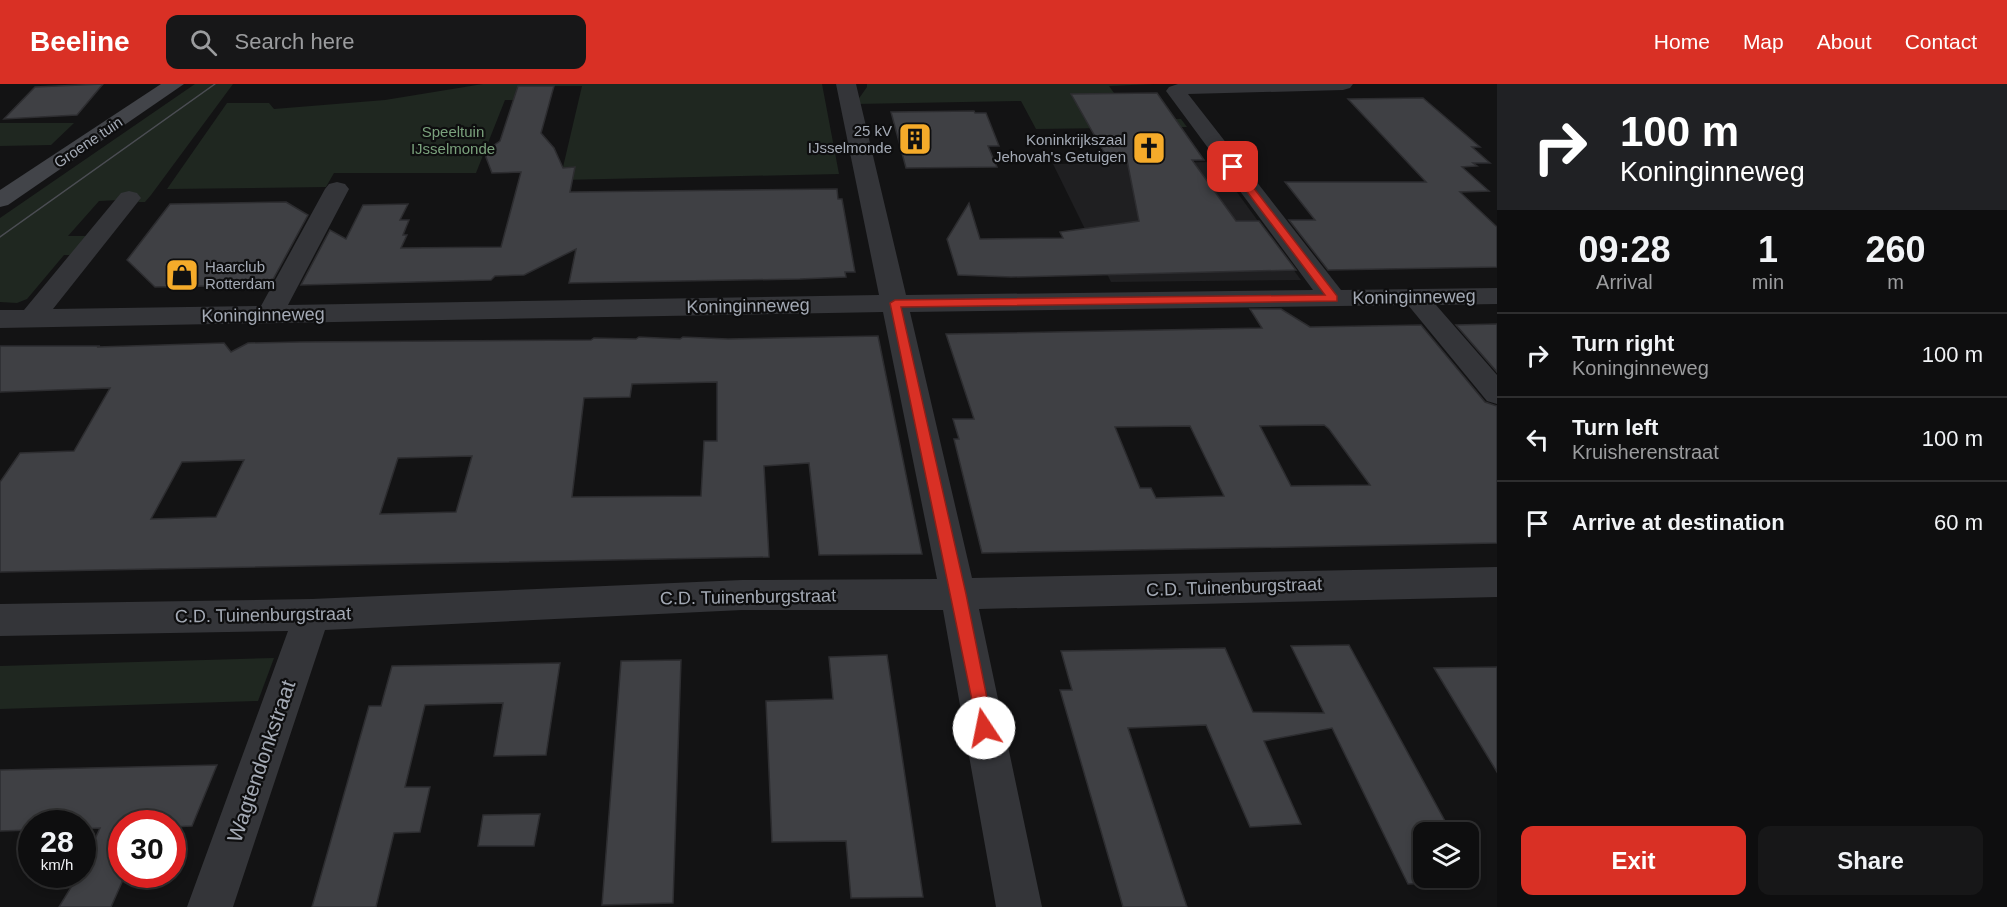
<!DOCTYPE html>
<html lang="en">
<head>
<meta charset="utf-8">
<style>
	:root { --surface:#0e0e0f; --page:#171718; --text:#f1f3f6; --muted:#9b9c9e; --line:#2e2e2f; --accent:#d93025 }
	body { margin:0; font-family:Arial,sans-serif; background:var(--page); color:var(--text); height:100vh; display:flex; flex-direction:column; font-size:22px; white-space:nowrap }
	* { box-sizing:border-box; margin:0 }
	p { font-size:20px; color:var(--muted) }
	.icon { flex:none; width:33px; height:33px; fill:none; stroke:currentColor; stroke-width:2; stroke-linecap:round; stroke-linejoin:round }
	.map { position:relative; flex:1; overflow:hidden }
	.sheet { display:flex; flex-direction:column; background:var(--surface); width:510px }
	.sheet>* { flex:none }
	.guide { background:#202124; color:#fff; overflow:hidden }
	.tools { position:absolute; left:1413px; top:738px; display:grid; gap:12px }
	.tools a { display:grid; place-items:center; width:66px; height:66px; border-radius:12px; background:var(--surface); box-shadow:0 3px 9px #0003,0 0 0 2px var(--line); font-size:30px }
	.speed { position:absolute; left:18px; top:726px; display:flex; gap:12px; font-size:30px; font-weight:700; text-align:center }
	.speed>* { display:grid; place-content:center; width:78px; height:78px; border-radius:50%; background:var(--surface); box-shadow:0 3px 9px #0003,0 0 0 2px var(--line); line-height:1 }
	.speed small { font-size:15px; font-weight:400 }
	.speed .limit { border:9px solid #d22; background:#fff; color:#111 }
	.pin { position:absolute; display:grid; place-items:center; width:51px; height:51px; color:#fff; margin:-26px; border-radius:12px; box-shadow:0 3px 9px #0006 }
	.me { position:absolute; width:66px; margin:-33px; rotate:349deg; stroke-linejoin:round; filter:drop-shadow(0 0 4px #0008) }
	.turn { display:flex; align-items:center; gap:21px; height:126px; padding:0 24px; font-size:27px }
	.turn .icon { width:78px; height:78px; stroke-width:2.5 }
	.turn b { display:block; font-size:42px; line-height:51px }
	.eta { display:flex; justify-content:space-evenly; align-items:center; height:102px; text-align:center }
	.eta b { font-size:36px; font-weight:800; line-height:42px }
	.primary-button { display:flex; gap:12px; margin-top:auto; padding:12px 24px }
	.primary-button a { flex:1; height:69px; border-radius:12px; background:var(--accent); color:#fff; font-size:24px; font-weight:800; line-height:69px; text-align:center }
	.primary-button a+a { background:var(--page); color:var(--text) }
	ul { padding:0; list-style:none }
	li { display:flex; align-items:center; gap:18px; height:84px; padding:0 24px; border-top:2px solid var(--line) }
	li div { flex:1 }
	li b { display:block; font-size:22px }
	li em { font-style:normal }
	header { display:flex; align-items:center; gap:36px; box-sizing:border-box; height:84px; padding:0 30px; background:var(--accent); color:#fff }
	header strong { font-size:28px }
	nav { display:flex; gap:33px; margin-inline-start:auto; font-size:21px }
	.search { width:420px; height:54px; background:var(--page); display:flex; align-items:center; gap:15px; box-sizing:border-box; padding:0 21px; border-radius:12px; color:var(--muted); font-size:22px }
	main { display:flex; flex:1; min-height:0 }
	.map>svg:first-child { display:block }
	.built { fill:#1f1f21 }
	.green { fill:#1f2720 }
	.building { fill:#3f4044; stroke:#2d2d30; stroke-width:1.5; fill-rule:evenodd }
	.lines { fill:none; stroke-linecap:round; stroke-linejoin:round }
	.street { fill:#343539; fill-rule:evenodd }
	.secondary { fill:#424449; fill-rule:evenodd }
	.tram { stroke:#4b4d53; stroke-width:1.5 }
	.route { fill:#d93025; stroke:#8d1f18; stroke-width:1.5 }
	.labels { text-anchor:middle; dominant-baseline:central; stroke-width:4.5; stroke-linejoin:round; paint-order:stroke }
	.far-poi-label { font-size:15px; fill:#a4aab5; stroke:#0e0e0f; text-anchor:end }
	.far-park-label { font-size:15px; fill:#7aa17c; stroke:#0e0e0f }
	.far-street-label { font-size:15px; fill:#a4aab5; stroke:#0e0e0f }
	.street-label { font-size:18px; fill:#a4aab5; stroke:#0e0e0f }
	.near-street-label { font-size:21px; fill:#a4aab5; stroke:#0e0e0f }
</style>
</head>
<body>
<header>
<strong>Beeline</strong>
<div class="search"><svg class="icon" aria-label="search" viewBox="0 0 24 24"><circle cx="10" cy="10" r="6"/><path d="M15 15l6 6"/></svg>Search here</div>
<nav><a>Home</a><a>Map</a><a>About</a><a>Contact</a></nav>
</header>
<main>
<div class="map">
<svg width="1497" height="823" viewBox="0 0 1497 823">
	<rect width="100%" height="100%" fill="#131314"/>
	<!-- built -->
	<polygon class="built" points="1215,78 1301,196 1111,198 1053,80"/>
	<!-- green -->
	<g class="green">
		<polygon points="195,0 233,0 151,111 145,118 138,118 140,115 99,117 68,152 87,152 73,171 64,171 27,215 17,219 0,218 0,134"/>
		<polygon points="483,0 822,0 839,90 560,96 582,2 538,2 532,16 505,16 476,89 334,89 326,103 167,105 227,19 269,19 274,25 385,16"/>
		<polygon points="867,0 1154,0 1109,2 1127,27 1110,36 1181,35 1187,43 1036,45 1021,17 855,20 867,3"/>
		<polygon points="0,39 74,39 51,61 0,62"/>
		<polygon points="274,574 258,617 0,625 0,582"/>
	</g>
	<!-- building -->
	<g class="building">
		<polygon points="103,0 77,31 4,35 35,3"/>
		<polygon points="518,2 554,2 541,49 554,64 563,84 575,83 570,108 837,105 838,115 842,115 855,188 845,188 846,193 800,195 569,199 576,165 524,191 495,192 491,196 301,201 330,146 346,155 363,121 408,120 400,136 409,136 403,151 407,151 401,164 501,163 521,88 492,89 484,68 500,57"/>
		<polygon points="1157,9 1204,76 1192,76 1236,137 1259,137 1296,186 1011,193 958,191 947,155 969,119 980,155 1063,154 1060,148 1139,137 1127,76 1109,77 1071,10"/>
		<polygon points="1423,14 1480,63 1472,63 1490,79 1473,79 1477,82 1462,83 1489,107 1460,108 1497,143 1497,183 1328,186 1289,136 1315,136 1285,98 1426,98 1348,15"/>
		<polygon points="974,27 975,29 986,29 999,62 988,62 997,83 906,84 891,28"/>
		<polygon points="286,118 308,131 270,201 155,203 127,176 170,120"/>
		<path d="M1250,225h31l29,18 111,-2 64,77 12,4v137l-515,10 -28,-114h5l-6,-20h21l-28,-85 316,-6zM1324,341l5,4 41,56 -79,1 -31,-60zM1190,342l34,70 -68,2 -5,-10h-11l-25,-61z"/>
		<polygon points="1497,240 1497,288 1456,241"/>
		<path d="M878,252l44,218 -103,1 -10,-92 -45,3 5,91 -769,15v-90l20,-29 54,-2 36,-63 -110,4v-46h100l-3,1 127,-4 7,9 17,-9 52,-1 291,-2 3,-2 42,1 3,-2 41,2 3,-2 45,2zM717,298v59h-13l-3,55 -129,1 12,-99 46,-1 2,-13zM472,372l-16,56 -76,2 18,-56zM244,376l-28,57 -65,2 31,-57z"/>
		<polygon points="1349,561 1451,748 1424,748 1424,794 1468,794 1468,781 1478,798 1408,800 1332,644 1264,657 1301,740 1250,743 1206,641 1128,644 1187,823 1123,823 1060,606 1072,606 1061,567 1225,564 1253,628 1324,629 1291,562"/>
		<polygon points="887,571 923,813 851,814 846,757 772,758 766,617 833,615 829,573"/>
		<polygon points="681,576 673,819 602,821 621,577"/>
		<polygon points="560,579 546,671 494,672 503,619 425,621 405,703 430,703 420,748 394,749 376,823 312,823 369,622 381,622 392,582"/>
		<polygon points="1497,583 1497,688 1434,584"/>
		<polygon points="217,681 192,742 172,743 172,740 122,740 122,798 111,823 59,823 79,790 82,790 82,783 100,744 82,745 82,740 32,740 32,746 0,747 0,686"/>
		<polygon points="540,730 534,762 478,762 483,731"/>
	</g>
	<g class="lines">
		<!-- street -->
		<polygon class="street" points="836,0 856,0 906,211 1313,206 1166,7 1169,3 1178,0 1353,0 1350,4 1343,6 1188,10 1341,206 1497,204 1497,220 1436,221 1497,291 1497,320 1487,317 1408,221 910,228 972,494 1497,483 1497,513 979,525 1042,823 996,823 943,526 742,526 325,546 233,823 187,823 288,547 0,552 0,520 312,515 742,496 937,495 883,228 0,244 0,226 24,226 121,109 129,107 137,109 141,114 53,225 261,222 325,105 329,100 337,98 345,100 349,105 288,221 879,211"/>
		<!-- secondary -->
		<polygon class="secondary" points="161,0 184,0 8,121 0,123 0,106"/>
		<!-- tram -->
		<polyline class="tram" points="0,153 215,0"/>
	</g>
	<!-- route -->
	<polygon class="route" points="1233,80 1236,81 1337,212 1337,217 901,223 966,510 993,644 990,650 984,652 979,650 890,219 895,216 1325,211 1230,85 1228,83"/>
	<!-- icons -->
	<defs>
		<symbol id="building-square" viewBox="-11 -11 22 22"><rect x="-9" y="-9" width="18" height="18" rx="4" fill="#f5ab2a" stroke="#0e0e0f"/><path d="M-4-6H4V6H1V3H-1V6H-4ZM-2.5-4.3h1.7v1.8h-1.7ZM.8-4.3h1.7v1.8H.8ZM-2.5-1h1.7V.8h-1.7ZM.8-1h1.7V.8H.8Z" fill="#111"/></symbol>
		<symbol id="church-square" viewBox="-11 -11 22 22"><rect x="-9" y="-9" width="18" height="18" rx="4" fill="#f5ab2a" stroke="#0e0e0f"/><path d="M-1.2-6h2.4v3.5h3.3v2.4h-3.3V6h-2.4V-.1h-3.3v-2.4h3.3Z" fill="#111"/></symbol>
		<symbol id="shop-square" viewBox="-11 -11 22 22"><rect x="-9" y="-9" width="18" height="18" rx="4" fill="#f5ab2a" stroke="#0e0e0f"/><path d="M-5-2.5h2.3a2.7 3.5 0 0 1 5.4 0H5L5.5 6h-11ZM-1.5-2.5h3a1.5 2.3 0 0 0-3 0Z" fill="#111"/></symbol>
	</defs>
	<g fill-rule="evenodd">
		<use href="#building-square" x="896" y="36" width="38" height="38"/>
		<use href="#church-square" x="1130" y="45" width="38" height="38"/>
		<use href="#shop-square" x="163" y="172" width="38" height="38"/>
	</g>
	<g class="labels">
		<!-- far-poi labels -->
		<g class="far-poi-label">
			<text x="892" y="46">25 kV<tspan x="892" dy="17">IJsselmonde</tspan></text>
			<text x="1126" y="55">Koninkrijkszaal<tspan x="1126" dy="17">Jehovah's Getuigen</tspan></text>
			<text x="205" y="182" text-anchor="start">Haarclub<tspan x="205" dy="17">Rotterdam</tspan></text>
		</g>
		<!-- far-park labels -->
		<g class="far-park-label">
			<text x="453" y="47">Speeltuin<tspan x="453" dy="17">IJsselmonde</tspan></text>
		</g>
		<!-- far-street labels -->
		<g class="far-street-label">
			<text transform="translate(88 58) rotate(-34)">Groene tuin</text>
		</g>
		<!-- street labels -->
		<g class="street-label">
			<text transform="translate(1414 213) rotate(-1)">Koninginneweg</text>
			<text transform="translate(748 222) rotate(-1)">Koninginneweg</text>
			<text transform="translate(263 231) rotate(-1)">Koninginneweg</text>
			<text transform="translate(1234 503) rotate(-2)">C.D. Tuinenburgstraat</text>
			<text transform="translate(748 513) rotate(-1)">C.D. Tuinenburgstraat</text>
			<text transform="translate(263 531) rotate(-1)">C.D. Tuinenburgstraat</text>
		</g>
		<!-- near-street labels -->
		<g class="near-street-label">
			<text transform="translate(261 677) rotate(-71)">Wagtendonkstraat</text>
		</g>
	</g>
</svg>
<div class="tools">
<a><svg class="icon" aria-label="layers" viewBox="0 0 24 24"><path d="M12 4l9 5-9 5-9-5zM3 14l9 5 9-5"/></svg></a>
</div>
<div class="speed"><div>28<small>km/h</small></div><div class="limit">30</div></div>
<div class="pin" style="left:1233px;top:83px;background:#d93025"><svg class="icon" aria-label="arrive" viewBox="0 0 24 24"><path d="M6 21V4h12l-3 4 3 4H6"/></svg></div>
<svg class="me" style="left:984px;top:644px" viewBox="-20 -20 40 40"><circle r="19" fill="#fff"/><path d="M0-13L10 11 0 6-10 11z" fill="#d93025"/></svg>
</div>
<section class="sheet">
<div class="guide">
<div class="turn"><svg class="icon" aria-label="right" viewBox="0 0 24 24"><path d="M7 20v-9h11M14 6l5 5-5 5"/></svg><div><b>100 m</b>Koninginneweg</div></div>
</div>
<div class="eta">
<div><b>09:28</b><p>Arrival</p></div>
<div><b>1</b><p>min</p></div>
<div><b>260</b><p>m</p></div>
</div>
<ul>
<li><svg class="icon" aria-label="right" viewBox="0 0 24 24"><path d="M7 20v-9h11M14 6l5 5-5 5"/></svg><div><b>Turn right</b><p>Koninginneweg</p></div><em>100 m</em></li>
<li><svg class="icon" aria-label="left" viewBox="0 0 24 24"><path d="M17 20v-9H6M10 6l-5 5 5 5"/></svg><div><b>Turn left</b><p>Kruisherenstraat</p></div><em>100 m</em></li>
<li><svg class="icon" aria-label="arrive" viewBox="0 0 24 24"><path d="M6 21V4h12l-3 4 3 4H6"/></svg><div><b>Arrive at destination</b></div><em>60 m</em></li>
</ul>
<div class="primary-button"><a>Exit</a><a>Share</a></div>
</section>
</main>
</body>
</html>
